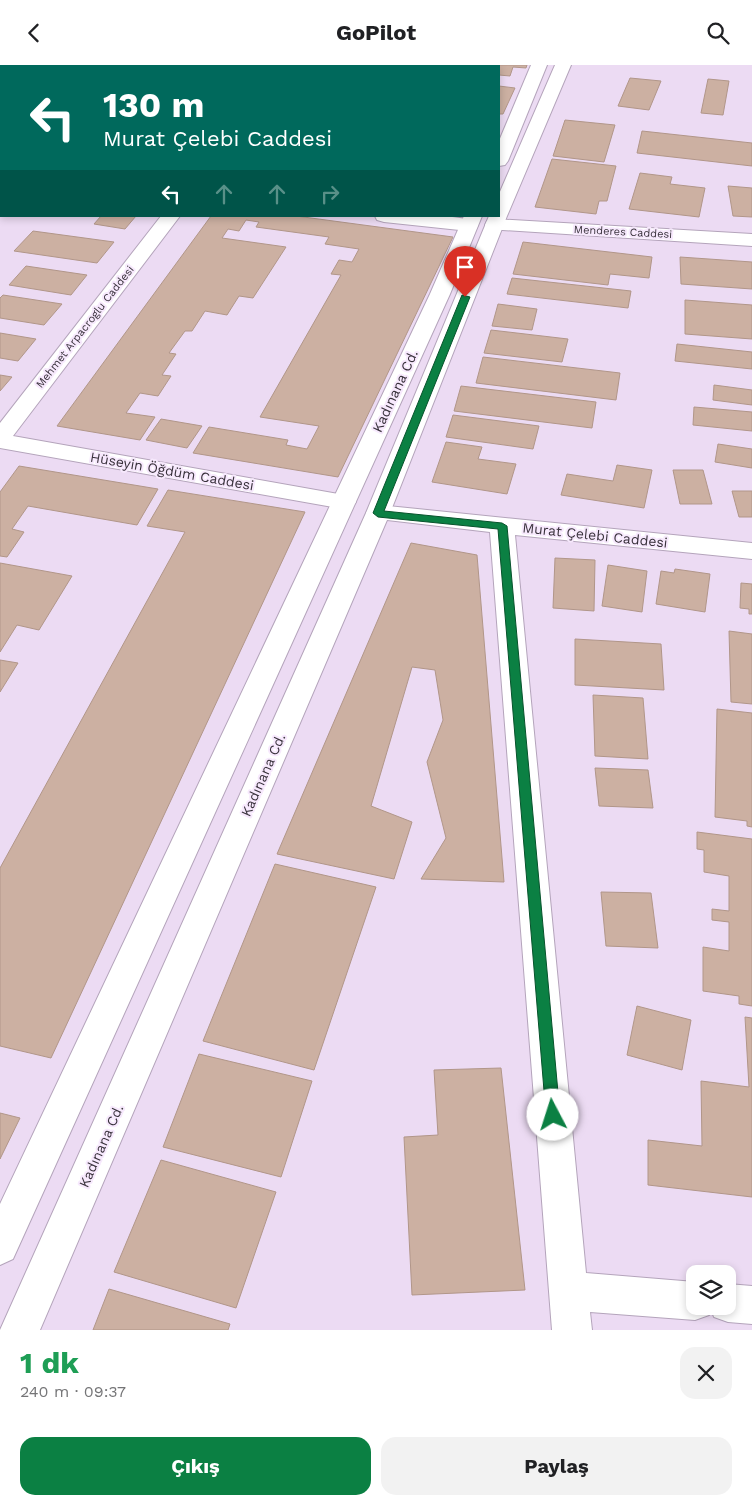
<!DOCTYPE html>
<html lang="tr">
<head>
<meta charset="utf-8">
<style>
	:root { --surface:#fff; --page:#f2f2f2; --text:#202124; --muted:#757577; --accent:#0b8043 }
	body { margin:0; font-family:"Work Sans",sans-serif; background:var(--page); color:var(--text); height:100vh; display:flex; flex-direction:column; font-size:19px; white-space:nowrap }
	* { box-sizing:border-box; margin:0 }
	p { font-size:16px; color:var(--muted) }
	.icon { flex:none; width:28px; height:28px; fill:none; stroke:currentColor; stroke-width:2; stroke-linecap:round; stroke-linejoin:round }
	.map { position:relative; height:1265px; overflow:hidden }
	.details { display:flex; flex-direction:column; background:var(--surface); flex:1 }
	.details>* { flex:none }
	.hud { position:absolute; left:0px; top:0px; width:500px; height:152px; box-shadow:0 2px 8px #0003; background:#00695c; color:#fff; overflow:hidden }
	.tools { position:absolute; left:686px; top:1200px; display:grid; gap:10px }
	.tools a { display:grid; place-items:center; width:50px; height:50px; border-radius:10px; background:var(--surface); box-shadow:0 2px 8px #0003; font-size:25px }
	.pin { position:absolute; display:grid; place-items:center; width:42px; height:42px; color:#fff; margin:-51px -21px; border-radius:50% 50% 50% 0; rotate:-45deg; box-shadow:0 0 5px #0007 }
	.pin .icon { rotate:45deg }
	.me { position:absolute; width:55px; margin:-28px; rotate:355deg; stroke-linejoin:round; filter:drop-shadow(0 0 4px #0008) }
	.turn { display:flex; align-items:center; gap:18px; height:105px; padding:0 20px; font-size:22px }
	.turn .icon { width:65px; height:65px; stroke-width:2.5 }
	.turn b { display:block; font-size:35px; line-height:42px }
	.lanes { display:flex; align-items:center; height:48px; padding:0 20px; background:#0003; justify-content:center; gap:25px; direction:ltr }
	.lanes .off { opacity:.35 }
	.round { display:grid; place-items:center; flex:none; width:52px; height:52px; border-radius:15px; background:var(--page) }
	.headline { display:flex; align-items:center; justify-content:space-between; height:85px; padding:0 20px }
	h1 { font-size:30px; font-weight:700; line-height:38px; color:#1e9e55 }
	.button { display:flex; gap:10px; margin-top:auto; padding:10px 20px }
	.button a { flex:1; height:58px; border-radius:15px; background:var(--accent); color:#fff; font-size:20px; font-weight:700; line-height:58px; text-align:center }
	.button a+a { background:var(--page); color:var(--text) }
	header { display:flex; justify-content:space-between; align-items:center; height:65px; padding:0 20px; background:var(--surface); font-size:22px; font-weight:700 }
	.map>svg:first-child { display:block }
	.building { fill:#ccb0a2; stroke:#b19689 }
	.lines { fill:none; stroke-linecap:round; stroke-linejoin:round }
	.street-casing { stroke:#b4a4bb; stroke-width:2 }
	.secondary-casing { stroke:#b4a4bb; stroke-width:2 }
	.street { fill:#fff; fill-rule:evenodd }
	.secondary { fill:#fff; fill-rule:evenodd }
	.route { fill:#0b8043; stroke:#07532c }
	.labels { text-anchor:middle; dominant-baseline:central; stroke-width:4; stroke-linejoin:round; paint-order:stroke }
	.far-street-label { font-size:11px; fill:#38313b; stroke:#f7e9fd }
	.street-label { font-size:14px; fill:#38313b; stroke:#f7e9fd }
</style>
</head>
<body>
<header><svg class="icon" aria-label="back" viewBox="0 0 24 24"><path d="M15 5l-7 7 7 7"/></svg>GoPilot<svg class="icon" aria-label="search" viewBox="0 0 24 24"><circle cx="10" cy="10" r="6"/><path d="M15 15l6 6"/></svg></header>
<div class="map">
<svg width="752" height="1265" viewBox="0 0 752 1265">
	<rect width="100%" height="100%" fill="#ecdbf3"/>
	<!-- building -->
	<g class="building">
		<polygon points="95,0 147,0 94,1"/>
		<polygon points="478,0 527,0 526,3 513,2 510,11 499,10 499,1"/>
		<polygon points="630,13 661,16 649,45 618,41"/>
		<polygon points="708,14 729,16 723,50 701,48"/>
		<polygon points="499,21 515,23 503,49 499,49"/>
		<polygon points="565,55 615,60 604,97 553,91"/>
		<polygon points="642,66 752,78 752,101 637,88"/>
		<polygon points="552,94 616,101 607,136 599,136 596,149 535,142"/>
		<polygon points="640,108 672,112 670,119 705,123 699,152 629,144"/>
		<polygon points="728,121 752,123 752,152 733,151"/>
		<polygon points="101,151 136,151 125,164 94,159"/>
		<polygon points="211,151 296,151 453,172 338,412 193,388 209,362 288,375 286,380 307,384 319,361 260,352 341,210 331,209 339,195 352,197 359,184 325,179 329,172 256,162 259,157 246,155 239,166 228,164 222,173 286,182 253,233 239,231 227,250 205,246 192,266 185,266 169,288 176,289 162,310 171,311 158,331 140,328 126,348 155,352 140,375 57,361"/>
		<polygon points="33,166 114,177 97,198 14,186"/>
		<polygon points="523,177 652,192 649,213 610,209 608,220 513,209"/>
		<polygon points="680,192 752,197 752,224 681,219"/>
		<polygon points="26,201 87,210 71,230 9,220"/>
		<polygon points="512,213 631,226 628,243 507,229"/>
		<polygon points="3,230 62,239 44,260 0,253 0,233"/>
		<polygon points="685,235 752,240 752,274 685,269"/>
		<polygon points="498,239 537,244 532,265 492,261"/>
		<polygon points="491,265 568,274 562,297 484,288"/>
		<polygon points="0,268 36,274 18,296 0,293"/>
		<polygon points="677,279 752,287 752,304 675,296"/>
		<polygon points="483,292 620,308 616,335 476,318"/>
		<polygon points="0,310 12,312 0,326"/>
		<polygon points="714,320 752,325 752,340 713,335"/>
		<polygon points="461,321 596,337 592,363 454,346"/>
		<polygon points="694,342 752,347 752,366 693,360"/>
		<polygon points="453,350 539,361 533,384 446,372"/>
		<polygon points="161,354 202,361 187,383 146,375"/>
		<polygon points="446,377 482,382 478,394 516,399 507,429 432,417"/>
		<polygon points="718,379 752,384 752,403 715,397"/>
		<polygon points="617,400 652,405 644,443 561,430 567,409 613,416"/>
		<polygon points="19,401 158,424 137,460 28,441 12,464 24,467 7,492 0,491 0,427"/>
		<polygon points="673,405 703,405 712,439 680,439"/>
		<polygon points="168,425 305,447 51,993 0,981 0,803 185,467 147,461"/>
		<polygon points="732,426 752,426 752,452 739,452"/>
		<polygon points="411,478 477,490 504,817 421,814 446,773 427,697 443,655 435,605 412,602 371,741 412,757 394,814 277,789"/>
		<polygon points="555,493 595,495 594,546 553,543"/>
		<polygon points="0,498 72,511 39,565 17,560 0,587"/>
		<polygon points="608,500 647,506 642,547 602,541"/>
		<polygon points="675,504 710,509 705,547 656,539 661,506 674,508"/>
		<polygon points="741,518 752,519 752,549 749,549 749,544 740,543"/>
		<polygon points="729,566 752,569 752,639 731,637"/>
		<polygon points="575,574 661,579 664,625 575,620"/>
		<polygon points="0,595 18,598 0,627"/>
		<polygon points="593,630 643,633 648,694 595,691"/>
		<polygon points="717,644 752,648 752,762 747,761 747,756 715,752"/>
		<polygon points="595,703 648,705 653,743 599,741"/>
		<polygon points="697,767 752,774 752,941 739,939 739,931 703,926 703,882 729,886 729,857 712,855 712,844 729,846 729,811 704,807 704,785 697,784"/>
		<polygon points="275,799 376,822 314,1005 203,976"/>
		<polygon points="601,827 651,828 658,883 606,881"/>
		<polygon points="637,941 691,955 682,1005 627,990"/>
		<polygon points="745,952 752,953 752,1132 648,1120 648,1075 702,1081 701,1016 749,1022"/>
		<polygon points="199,989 312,1016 281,1112 163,1082"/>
		<polygon points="501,1003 525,1225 412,1230 404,1072 438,1070 434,1005"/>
		<polygon points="0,1048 20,1053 0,1094"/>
		<polygon points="161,1095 276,1127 236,1243 114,1207"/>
		<polygon points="109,1224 230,1259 228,1265 93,1265"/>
	</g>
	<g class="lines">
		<defs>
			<g id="street">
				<rect x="0" y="100" width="1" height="10"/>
				<polygon points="161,151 180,151 13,371 344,430 352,432 356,437 352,442 344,444 0,383 0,358"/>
				<path d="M375,151c33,0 68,-3 101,5l2,4 -2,4 -7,2 -85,-9 -7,-2z"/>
				<polygon points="494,154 752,169 752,181 487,164 485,160 487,156"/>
				<polygon points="378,440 752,478 752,494 515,470 586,1208 695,1217 695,1241 728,1241 728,1219 752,1221 752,1259 728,1257 714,1252 711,1244 709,1250 695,1255 590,1247 592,1265 552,1265 490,467 370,453 366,448 370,443"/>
			</g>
			<g id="secondary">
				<polygon points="531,0 547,0 508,96 505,100 499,101 499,76"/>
				<polygon points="555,0 571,0 507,151 390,448 40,1265 0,1265 366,448 489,151 499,151 499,129"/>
				<polygon points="464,151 482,151 450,229 13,1194 0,1200 0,1139 430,229"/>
			</g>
		</defs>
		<!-- street casing -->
		<use href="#street" class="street-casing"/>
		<!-- secondary casing -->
		<use href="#secondary" class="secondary-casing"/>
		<!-- street -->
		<use href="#street" class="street"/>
		<!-- secondary -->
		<use href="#secondary" class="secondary"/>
	</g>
	<!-- route -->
	<polygon class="route" points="462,230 470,232 384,446 502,458 507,461 560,1050 558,1054 553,1056 548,1054 546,1050 498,464 378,452 373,448"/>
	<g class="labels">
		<!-- far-street labels -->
		<g class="far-street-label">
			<text transform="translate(623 167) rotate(3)">Menderes Caddesi</text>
			<text transform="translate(85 262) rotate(-52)">Mehmet Arpacroglu Caddesi</text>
		</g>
		<!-- street labels -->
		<g class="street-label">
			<text transform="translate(395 326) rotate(-65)">Kadınana Cd.</text>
			<text transform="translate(172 406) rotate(10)">Hüseyin Öğdüm Caddesi</text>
			<text transform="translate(595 470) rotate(6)">Murat Çelebi Caddesi</text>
			<text transform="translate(263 710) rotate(-66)">Kadınana Cd.</text>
			<text transform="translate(101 1081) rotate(-66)">Kadınana Cd.</text>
		</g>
	</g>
</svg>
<div class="tools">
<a><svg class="icon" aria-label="layers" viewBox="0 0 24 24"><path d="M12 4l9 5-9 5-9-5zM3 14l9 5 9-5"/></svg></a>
</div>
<div class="pin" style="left:465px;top:232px;background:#d93025"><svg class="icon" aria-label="arrive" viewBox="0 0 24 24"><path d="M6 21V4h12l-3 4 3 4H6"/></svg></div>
<svg class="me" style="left:553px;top:1050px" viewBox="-20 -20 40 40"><circle r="19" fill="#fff"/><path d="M0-13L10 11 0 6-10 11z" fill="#0b8043"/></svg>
<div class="hud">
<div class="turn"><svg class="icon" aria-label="left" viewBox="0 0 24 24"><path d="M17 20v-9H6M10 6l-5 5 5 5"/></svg><div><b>130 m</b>Murat Çelebi Caddesi</div></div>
<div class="lanes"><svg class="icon" aria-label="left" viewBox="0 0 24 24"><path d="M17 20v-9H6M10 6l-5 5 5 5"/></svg><svg class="icon off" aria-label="ahead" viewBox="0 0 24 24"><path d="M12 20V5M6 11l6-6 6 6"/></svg><svg class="icon off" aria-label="ahead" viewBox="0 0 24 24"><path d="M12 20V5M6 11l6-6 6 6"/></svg><svg class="icon off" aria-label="right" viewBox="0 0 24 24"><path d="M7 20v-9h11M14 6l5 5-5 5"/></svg></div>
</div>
</div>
<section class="details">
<div class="headline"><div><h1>1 dk</h1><p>240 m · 09:37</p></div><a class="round"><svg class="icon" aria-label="close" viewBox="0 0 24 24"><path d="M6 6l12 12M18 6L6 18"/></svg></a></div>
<div class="button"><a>Çıkış</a><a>Paylaş</a></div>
</section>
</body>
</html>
